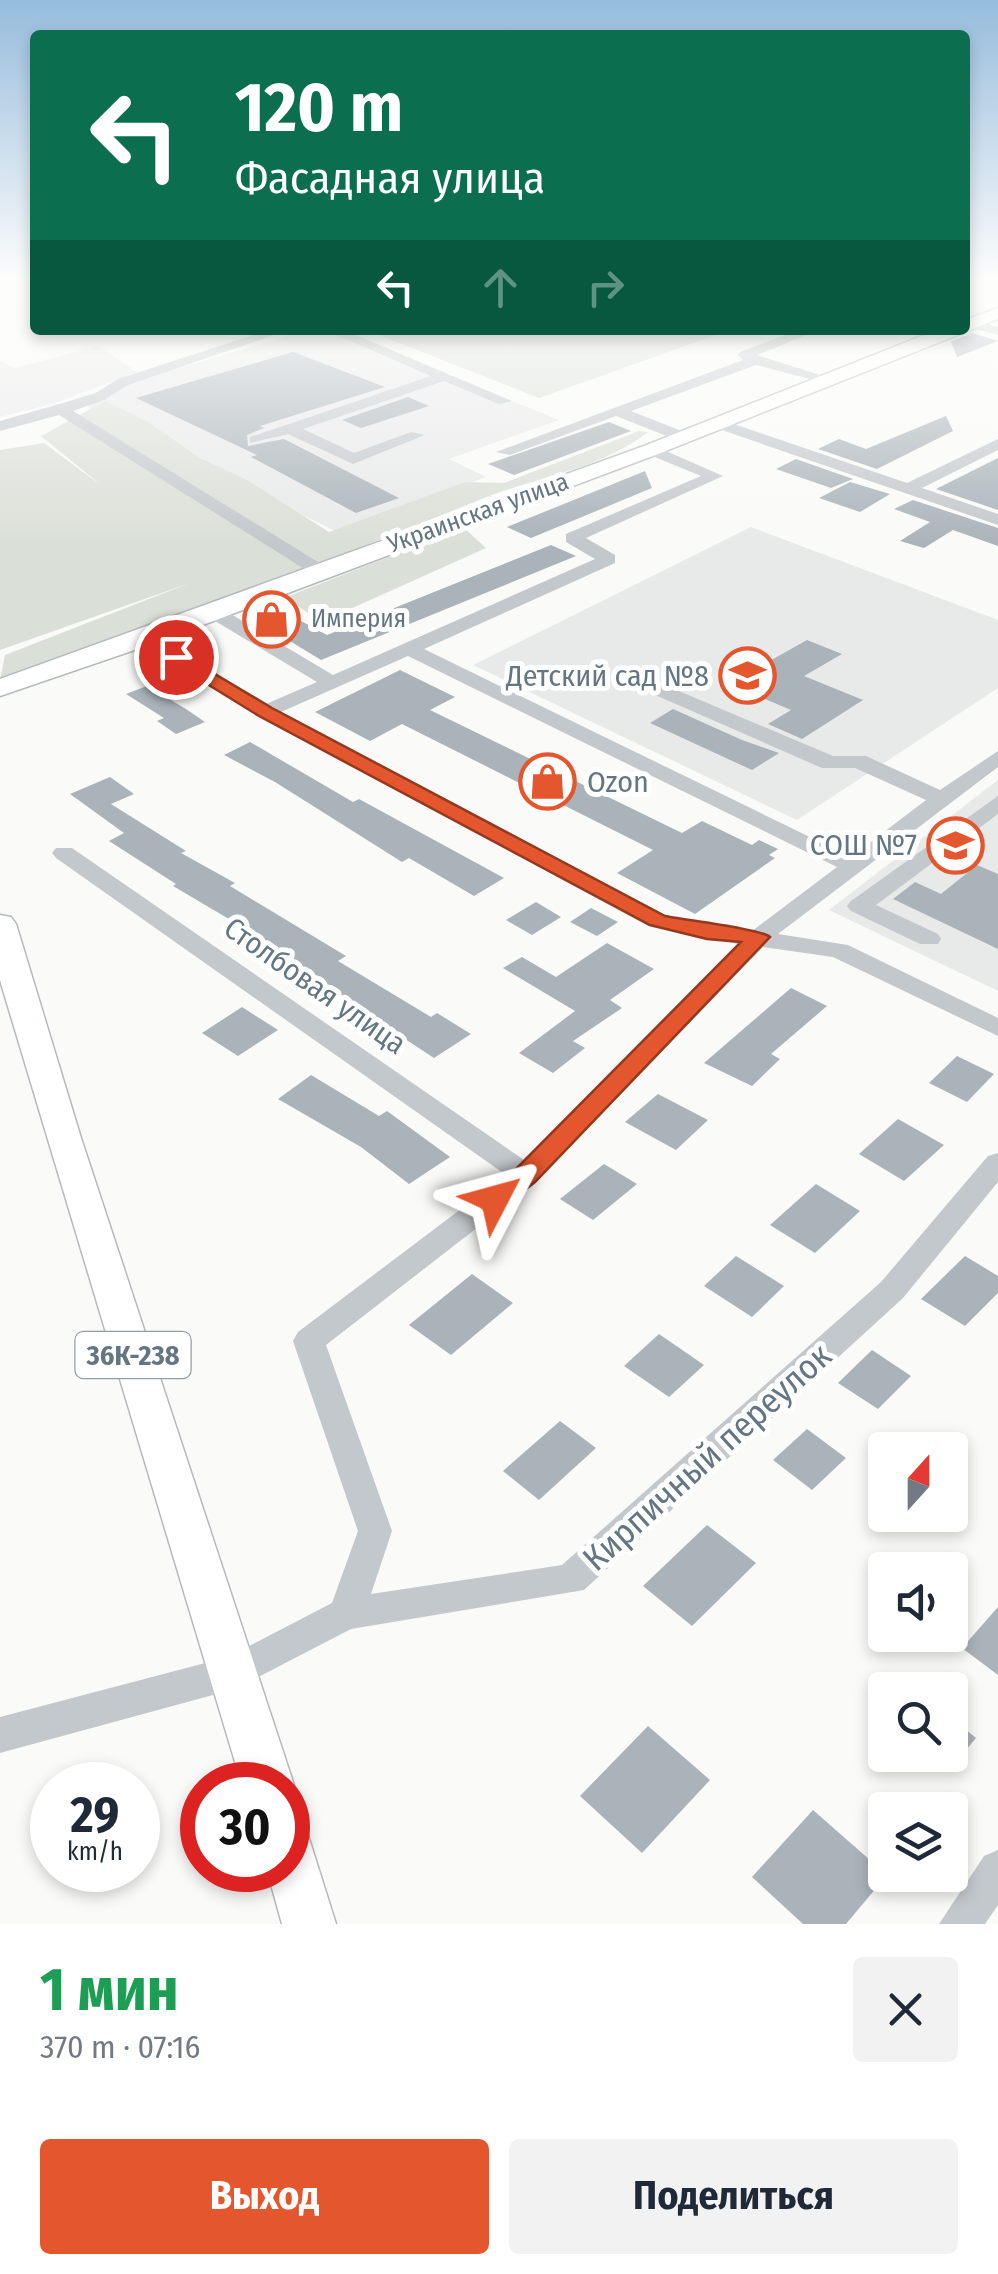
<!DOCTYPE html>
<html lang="ru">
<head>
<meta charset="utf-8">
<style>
	:root { --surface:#fff; --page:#f2f2f3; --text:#1f2937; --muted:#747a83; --accent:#e4572e }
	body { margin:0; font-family:"Fira Sans Condensed",sans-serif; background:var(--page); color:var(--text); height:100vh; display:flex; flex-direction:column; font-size:38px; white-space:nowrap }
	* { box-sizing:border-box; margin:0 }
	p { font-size:32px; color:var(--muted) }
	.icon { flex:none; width:55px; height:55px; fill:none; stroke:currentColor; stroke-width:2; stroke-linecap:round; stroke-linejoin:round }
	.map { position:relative; height:1924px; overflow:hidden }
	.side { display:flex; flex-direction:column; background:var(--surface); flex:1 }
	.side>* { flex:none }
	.hud { position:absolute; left:30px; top:30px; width:940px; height:305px; border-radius:10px; box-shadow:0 5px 15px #0003; background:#0b6e4f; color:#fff; overflow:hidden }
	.needle { width:65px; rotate:21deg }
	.buttons { position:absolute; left:868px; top:1432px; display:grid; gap:20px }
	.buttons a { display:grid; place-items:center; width:100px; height:100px; border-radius:10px; background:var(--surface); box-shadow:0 5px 15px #0003; font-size:50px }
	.speed { position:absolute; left:30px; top:1762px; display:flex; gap:20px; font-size:50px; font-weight:700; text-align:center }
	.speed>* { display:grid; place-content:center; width:130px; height:130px; border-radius:50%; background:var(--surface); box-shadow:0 5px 15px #0003; line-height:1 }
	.speed small { font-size:25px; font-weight:400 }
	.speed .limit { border:15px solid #d22; background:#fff; color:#111 }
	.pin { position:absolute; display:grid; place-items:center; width:85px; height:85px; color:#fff; margin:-42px; border:5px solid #fff; border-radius:50%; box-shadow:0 2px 10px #0007 }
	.me { position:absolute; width:110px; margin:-55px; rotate:51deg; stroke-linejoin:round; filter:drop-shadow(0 0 8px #0008) }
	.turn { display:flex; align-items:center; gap:35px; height:210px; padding:0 40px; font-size:45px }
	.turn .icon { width:130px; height:130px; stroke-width:2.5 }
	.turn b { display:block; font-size:70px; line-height:85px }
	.lanes { display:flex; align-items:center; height:95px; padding:0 40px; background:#0003; justify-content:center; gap:50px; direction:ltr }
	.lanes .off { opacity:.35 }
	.round { display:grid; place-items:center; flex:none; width:105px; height:105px; border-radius:10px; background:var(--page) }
	.head { display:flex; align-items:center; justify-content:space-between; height:170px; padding:0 40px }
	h1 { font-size:60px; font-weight:700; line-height:75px; color:#1e9e55 }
	.button { display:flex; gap:20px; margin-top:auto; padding:20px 40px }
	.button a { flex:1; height:115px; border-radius:10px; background:var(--accent); color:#fff; font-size:40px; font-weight:700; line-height:115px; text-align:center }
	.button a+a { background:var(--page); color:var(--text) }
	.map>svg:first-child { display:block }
	.built { fill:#e8e9e9 }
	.green { fill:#dadfd7 }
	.building { fill:#aab3b9 }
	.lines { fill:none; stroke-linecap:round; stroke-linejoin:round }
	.major-casing { stroke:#b5babe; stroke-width:3 }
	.minor { fill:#c3c8cc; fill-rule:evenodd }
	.major { fill:#fff; fill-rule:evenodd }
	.route { fill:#e4572e; stroke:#94391e; stroke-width:2.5 }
	.labels { text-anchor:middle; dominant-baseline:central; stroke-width:10; stroke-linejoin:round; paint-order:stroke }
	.far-street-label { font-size:25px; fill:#657683; stroke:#fff }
	.far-poi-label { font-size:25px; fill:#657683; stroke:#fff; text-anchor:start }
	.shield { fill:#fff; stroke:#939fa8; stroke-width:2.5 }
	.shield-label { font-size:28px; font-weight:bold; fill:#657683 }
	.poi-label { font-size:30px; fill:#657683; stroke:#fff; text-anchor:end }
	.street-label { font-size:30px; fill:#657683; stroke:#fff }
	.near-street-label { font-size:35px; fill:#657683; stroke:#fff }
</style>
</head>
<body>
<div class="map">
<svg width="998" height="1924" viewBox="0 0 998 1924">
	<rect width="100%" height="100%" fill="#fafaf8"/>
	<!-- built -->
	<g class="built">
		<polygon points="309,330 338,330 559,420 449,459 486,477 337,532 73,399"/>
		<polygon points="98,346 137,372 56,403 0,417 0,361 15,368"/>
		<polygon points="751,527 998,620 998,688 797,820 473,665"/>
		<polygon points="998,780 998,991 829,910"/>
	</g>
	<!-- green -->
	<g class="green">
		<polygon points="366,330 730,330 539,398"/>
		<path d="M105,401l43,21 52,36 47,22 82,52 136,-50 39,1 135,-52 9,1c-49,38 -113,45 -169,68 -158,65 -318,122 -479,180l5,-25 185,-72 -190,67v-200l44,-7 58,43 -61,-50z"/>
		<polygon points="464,528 486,548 328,619 312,616 286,597"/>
	</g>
	<!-- building -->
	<g class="building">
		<polygon points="972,333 998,341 957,357 951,342"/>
		<polygon points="293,352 385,387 260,426 264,428 247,435 248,446 284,439 399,498 356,513 251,457 257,455 136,398"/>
		<polygon points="408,397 429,406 361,428 342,420"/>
		<polygon points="946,416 953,431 877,469 818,449 839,439 866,449"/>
		<polygon points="609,422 631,431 514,475 488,464"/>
		<polygon points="998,458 998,510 936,489"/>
		<polygon points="796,459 853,479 831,488 776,469"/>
		<polygon points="645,471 652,488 531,538 507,527"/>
		<polygon points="850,482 890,494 860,512 819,498"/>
		<polygon points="913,500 998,528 998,546 953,530 924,548 900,541 930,522 894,509"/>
		<polygon points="551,545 576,556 321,660 252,618 277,608 327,635"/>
		<polygon points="807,640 842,654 804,676 863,700 802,739 768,724 791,710 720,680 742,667 752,671"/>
		<polygon points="400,670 455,697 430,710 682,833 702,821 752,845 759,840 778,849 769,855 775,858 695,914 617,873 653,850 402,724 370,741 315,712"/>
		<polygon points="147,686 186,709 205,722 176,734 157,721 164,718 126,694"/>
		<polygon points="673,709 742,740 779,753 752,770 650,723"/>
		<polygon points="250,742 353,802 359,799 504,878 474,896 409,858 402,862 275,782 224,755"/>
		<polygon points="110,777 134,794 111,804 186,851 181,853 235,883 230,886 346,956 338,961 431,1017 437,1013 471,1034 434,1058 376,1020 372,1023 338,1002 346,998 279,956 285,952 173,886 176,884 109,841 124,833 70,794"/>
		<polygon points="977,865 998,874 998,949 893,899 915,882 941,894"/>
		<polygon points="536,902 561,917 532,935 506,920"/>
		<polygon points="591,908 618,922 597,936 570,922"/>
		<polygon points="607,943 654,969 610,1000 622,1008 573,1041 585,1048 553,1073 519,1053 575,1011 503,968 522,957 556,977"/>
		<polygon points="791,988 827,1006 771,1054 780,1059 752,1086 704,1063"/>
		<polygon points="242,1007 278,1030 238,1056 202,1033"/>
		<polygon points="957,1056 994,1074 967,1102 929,1083"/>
		<polygon points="311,1075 379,1116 387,1111 450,1157 409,1184 361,1147 278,1099"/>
		<polygon points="658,1094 708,1120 676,1150 625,1122"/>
		<polygon points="898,1119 944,1145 904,1181 859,1154"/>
		<polygon points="604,1164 637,1184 593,1220 560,1199"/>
		<polygon points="816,1184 860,1211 815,1253 770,1225"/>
		<polygon points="736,1256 784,1286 752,1317 704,1286"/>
		<polygon points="965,1256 998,1276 998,1293 965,1326 921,1299"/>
		<polygon points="472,1274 513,1303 451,1355 409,1325"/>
		<polygon points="659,1334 704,1365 669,1397 624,1366"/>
		<polygon points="872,1350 911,1376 878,1409 838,1383"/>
		<polygon points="560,1421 596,1448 539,1500 503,1471"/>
		<polygon points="807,1429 846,1458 812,1490 773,1460"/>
		<polygon points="707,1525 756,1563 692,1626 643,1586"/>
		<polygon points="998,1607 998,1675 962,1648"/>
		<polygon points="950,1717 976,1738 950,1769"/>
		<polygon points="648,1726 710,1780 642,1853 580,1796"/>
		<polygon points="813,1810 887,1875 846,1924 803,1924 752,1877"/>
	</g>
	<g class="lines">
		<defs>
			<g id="major">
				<polygon points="998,308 998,319 658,454 155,643 0,696 0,679 644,446 937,330 965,330 965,320"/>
				<polygon points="0,915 11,917 16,924 81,1138 294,1785 288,1799 288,1785 242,1785 0,980"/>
				<polygon points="288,1825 307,1832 336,1924 282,1924 267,1870 288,1870"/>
			</g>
		</defs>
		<!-- major casing -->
		<use href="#major" class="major-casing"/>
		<!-- minor -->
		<g class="minor">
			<polygon points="972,320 998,327 998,335 967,327 965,324"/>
			<polygon points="268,330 289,330 128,385 104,400 73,411 326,567 326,575 314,575 59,415 0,431 0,421 94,394 118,379"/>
			<polygon points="325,330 344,330 512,401 499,404 444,381 303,429 354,453 411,432 425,435 353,464 288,434 250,443 250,437 431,376"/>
			<polygon points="799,330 819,330 757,355 829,378 829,384 756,365 631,411 689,434 689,440 677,440 616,416 510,455 496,452 743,360 738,355 740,352"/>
			<polygon points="710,420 722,420 907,483 998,439 998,450 922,488 998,514 998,525 710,426"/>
			<path d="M645,447h12l66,29 -137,62 29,17v8l-191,86 427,208 75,-57 -71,-32h-33l-169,-74v-8h14l166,70h33l74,34 58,-39v16l-220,167 70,11 150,73v18l-165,-79 -70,-10 -227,235 -210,163 66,186 -21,63 191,-29 319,-283 107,-126 10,-3v29l-95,116 -319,292 -233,39 -116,60 -235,64v-36l228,-60 104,-54 26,-72 -65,-190 5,-9 208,-157 -450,-317 -4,-5 4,-5h16l452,312 214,-216 -90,-18 -390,-210 -122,-78 10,-6 7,2 113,70 51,-22 -112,-67v-8h14l114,68 262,-116 -29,-17v-8l135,-58 -56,-23zM408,656l429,211 -85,64 -87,-16 -384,-203z"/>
			<polygon points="998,796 998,814 876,905 938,934 941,939 938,944 920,944 851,911 847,906 851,901"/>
			<polygon points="998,1850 998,1905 985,1924 939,1924 984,1856"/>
		</g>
		<!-- major -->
		<use href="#major" class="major"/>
	</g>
	<!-- sky -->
	<linearGradient id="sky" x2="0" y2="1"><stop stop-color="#96bcdc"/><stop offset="0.51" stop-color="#fdfdfc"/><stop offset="1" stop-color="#fdfdfc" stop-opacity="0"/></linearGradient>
	<rect width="998" height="546" fill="url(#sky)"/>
	<!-- route -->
	<path class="route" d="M176,651l96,57 393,208c19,4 97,13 105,21l-235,245 -30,23h-19l-4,-6 35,-31 224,-226 -34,-3 -57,-14 -391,-209 -89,-55v-8z"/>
	<!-- icons -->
	<defs>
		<symbol id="shop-ring" viewBox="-11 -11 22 22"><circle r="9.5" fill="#fff" stroke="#e4572e" stroke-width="1.5"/><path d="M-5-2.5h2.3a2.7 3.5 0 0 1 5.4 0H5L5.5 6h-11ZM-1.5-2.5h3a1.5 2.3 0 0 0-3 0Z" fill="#e4572e"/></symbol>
		<symbol id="school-ring" viewBox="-11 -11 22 22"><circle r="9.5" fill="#fff" stroke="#e4572e" stroke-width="1.5"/><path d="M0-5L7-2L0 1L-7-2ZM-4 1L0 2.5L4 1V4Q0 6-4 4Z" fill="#e4572e"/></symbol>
	</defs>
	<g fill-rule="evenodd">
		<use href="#shop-ring" x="240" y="588" width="63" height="63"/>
		<use href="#school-ring" x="716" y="644" width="63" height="63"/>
		<use href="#shop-ring" x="516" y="750" width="63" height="63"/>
		<use href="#school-ring" x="924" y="814" width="63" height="63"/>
	</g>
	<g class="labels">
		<!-- far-street labels -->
		<g class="far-street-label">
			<text transform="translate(478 513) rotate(-20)">Украинская улица</text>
		</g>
		<!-- far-poi labels -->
		<g class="far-poi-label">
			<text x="311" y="619">Империя</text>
		</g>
		<!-- shield labels -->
		<rect class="shield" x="75.5" y="1332" width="115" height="46" rx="8"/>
		<g class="shield-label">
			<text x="133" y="1355">36К-238</text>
		</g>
		<!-- poi labels -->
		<g class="poi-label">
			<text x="709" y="676">Детский сад №8</text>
			<text x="587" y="782" text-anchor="start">Ozon</text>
			<text x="917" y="845">СОШ №7</text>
		</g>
		<!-- street labels -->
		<g class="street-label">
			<text transform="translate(315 986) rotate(35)">Столбовая улица</text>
		</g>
		<!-- near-street labels -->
		<g class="near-street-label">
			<text transform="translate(707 1457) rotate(-42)">Кирпичный переулок</text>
		</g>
	</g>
</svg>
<div class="buttons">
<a><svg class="needle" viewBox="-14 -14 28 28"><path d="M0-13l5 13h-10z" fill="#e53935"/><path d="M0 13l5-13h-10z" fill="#747a83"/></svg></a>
<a><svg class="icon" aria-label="sound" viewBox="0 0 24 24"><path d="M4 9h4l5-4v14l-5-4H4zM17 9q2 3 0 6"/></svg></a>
<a><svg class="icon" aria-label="search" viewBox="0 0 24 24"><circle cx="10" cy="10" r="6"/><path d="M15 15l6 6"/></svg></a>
<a><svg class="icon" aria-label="layers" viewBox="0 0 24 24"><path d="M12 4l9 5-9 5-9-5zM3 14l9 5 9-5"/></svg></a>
</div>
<div class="speed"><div>29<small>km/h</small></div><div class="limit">30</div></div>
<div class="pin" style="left:176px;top:657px;background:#d93025"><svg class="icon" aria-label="arrive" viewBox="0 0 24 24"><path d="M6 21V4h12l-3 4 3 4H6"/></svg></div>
<svg class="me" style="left:495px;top:1199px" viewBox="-20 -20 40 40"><path d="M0-17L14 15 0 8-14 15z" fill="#e4572e" stroke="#fff" stroke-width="4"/></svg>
<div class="hud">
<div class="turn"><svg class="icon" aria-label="left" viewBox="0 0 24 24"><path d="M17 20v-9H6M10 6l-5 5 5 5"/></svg><div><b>120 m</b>Фасадная улица</div></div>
<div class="lanes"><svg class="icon" aria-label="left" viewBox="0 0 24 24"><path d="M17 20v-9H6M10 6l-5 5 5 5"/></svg><svg class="icon off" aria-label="ahead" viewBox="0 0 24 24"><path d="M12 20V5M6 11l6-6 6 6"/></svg><svg class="icon off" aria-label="right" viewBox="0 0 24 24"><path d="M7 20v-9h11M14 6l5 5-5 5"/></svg></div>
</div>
</div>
<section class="side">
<div class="head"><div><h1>1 мин</h1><p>370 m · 07:16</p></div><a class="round"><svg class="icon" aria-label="close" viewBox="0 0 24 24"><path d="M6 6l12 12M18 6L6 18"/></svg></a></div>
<div class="button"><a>Выход</a><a>Поделиться</a></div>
</section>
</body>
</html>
